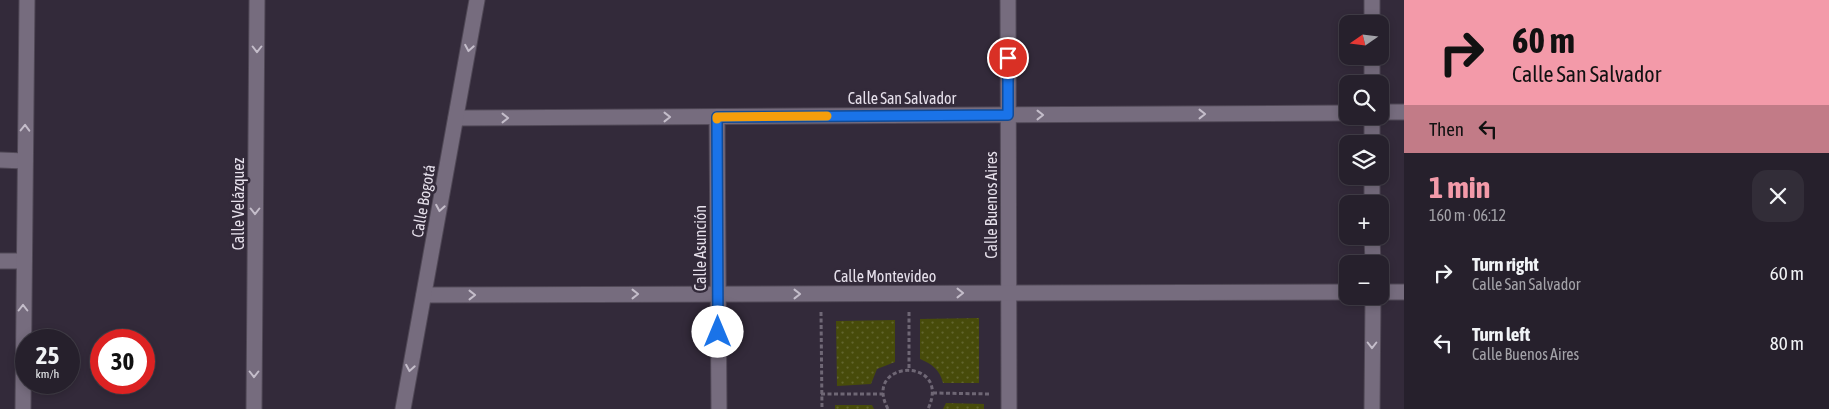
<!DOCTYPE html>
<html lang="en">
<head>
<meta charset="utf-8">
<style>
	:root { --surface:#26202c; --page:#322d38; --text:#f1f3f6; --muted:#a4a3a9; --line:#423e48; --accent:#f39aa9 }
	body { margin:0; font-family:"Asap Condensed",sans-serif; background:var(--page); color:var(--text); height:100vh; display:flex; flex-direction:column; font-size:19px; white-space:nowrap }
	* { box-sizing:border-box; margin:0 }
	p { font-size:16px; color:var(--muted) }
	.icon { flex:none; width:28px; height:28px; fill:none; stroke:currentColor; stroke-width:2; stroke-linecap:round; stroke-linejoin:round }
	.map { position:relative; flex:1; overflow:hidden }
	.details { display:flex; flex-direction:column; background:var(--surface); width:425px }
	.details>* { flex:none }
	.top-card { background:#f39aa9; color:#111; overflow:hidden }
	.needle { width:32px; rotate:256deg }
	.buttons { position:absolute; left:1339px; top:15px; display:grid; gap:10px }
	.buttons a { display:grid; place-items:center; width:50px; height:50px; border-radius:10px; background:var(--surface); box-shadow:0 2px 8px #0003,0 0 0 1px var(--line); font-size:25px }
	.speed { position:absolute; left:15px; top:329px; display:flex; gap:10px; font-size:25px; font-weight:700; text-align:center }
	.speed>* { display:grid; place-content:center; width:65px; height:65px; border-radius:50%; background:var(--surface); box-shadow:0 2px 8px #0003,0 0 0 1px var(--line); line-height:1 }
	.speed small { font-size:12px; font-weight:400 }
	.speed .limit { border:8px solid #d22; background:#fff; color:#111 }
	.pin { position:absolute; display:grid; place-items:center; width:42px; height:42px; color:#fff; margin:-21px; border:2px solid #fff; border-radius:50%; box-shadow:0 1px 5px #0007 }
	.me { position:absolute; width:55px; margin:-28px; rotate:0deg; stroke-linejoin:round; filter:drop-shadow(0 0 4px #0008) }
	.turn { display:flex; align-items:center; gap:18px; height:105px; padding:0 25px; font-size:22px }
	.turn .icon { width:65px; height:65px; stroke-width:2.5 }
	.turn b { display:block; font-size:35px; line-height:42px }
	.then { display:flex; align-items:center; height:48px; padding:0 25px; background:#0003; gap:10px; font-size:19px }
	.round { display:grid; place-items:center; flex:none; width:52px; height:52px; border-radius:15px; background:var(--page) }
	.head { display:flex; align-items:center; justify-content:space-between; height:85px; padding:0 25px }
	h1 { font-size:30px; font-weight:700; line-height:38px; color:var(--accent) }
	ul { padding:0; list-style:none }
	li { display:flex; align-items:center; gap:15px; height:70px; padding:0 25px }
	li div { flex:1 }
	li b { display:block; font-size:19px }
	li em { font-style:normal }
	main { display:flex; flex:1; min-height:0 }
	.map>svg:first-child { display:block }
	.grass { fill:url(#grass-dots) }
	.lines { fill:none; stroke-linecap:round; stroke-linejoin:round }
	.minor-casing { stroke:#504856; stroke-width:17 }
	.path { stroke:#6f6775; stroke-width:3; stroke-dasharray:4 2.5; stroke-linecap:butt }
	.minor { stroke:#766c7e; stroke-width:15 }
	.oneway { stroke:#c4bdca }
	.route-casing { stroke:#114b97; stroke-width:12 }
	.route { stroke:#1a73e8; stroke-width:9 }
	.slow { stroke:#f59e0b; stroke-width:9 }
	.labels { text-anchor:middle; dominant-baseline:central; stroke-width:5; stroke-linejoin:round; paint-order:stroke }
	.street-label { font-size:16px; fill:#e6e0eb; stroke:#332a3a }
</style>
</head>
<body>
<main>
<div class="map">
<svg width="1404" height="409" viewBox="0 0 1404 409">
	<defs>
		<pattern id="grass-dots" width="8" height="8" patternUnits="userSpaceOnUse" patternTransform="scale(1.25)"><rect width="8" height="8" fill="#474b0a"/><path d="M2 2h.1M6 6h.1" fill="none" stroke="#62652e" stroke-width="1.8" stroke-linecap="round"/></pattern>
	</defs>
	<rect width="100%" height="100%" fill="#332a3a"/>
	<!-- grass -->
	<g class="grass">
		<path d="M979,318v65h-36c-3,-13 -11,-19 -23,-24v-40z"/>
		<polygon points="895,320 895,362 877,369 871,384 837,386 836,321"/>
		<polygon points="946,403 984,404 984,409 943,409"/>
		<polygon points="835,405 872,405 874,409 835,409"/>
	</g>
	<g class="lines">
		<defs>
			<g id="minor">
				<polyline points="1008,0 1009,409"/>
				<polyline points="1372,24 1372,0"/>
				<polyline points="1372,84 1372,56"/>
				<polyline points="1380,112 1404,112"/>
				<polyline points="1372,116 1372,144"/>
				<polyline points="717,117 719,409"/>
				<polyline points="456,118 1348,113"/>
				<polyline points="0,160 25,161"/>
				<polyline points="1372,176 1372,204"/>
				<polyline points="1372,236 1373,264"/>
				<polyline points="0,261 24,261"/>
				<polyline points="1380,292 1404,292"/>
				<polyline points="424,295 1348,292"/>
				<polyline points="23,409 27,0"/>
				<polyline points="254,409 257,0"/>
				<polyline points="403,409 477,0"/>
				<polyline points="1372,409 1373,296"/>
			</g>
		</defs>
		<!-- minor casing -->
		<use href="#minor" class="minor-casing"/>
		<!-- path -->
		<g class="path">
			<polyline points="821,312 822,409"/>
			<polyline points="909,312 909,369"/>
			<polyline points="933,393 990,394"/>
			<polyline points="821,394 883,394"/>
			<path d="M888,409c-27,-50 65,-53 40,0"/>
		</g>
		<!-- minor -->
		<use href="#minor" class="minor"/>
	</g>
	<!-- one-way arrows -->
	<defs><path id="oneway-chevron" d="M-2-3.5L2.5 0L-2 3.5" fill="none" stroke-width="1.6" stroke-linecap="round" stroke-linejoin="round" transform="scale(1.25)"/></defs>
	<g class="oneway">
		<use href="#oneway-chevron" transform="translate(469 48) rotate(100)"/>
		<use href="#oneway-chevron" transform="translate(257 49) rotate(90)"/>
		<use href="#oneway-chevron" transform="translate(1202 114)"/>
		<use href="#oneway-chevron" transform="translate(1040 115)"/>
		<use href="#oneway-chevron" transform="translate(667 117)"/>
		<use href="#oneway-chevron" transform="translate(505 118)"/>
		<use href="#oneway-chevron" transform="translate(25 128) rotate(-89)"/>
		<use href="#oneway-chevron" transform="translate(440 208) rotate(100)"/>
		<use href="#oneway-chevron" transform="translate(255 211) rotate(90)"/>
		<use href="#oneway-chevron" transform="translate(960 293)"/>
		<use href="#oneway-chevron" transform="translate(635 294)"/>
		<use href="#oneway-chevron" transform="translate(797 294)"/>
		<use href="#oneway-chevron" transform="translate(472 295)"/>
		<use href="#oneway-chevron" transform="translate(23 308) rotate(-90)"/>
		<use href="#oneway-chevron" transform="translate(1372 345) rotate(90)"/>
		<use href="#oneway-chevron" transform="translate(410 368) rotate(100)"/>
		<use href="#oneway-chevron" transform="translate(254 374) rotate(90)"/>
	</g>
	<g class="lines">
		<defs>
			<polyline id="route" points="718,332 717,117 1008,115 1008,58"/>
		</defs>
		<!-- route casing -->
		<use href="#route" class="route-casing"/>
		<!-- route -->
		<use href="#route" class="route"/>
		<!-- slow -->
		<polyline class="slow" points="717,119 717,117 827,116"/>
	</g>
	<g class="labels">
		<!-- street labels -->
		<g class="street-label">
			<text x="902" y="98">Calle San Salvador</text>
			<text transform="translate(423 201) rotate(-80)">Calle Bogotá</text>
			<text transform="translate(238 204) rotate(-90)">Calle Velázquez</text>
			<text transform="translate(991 205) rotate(-90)">Calle Buenos Aires</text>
			<text transform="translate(700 248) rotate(-90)">Calle Asunción</text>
			<text x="885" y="276">Calle Montevideo</text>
		</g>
	</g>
</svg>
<div class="buttons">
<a><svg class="needle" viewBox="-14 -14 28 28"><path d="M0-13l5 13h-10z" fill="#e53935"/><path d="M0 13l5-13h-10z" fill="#a4a3a9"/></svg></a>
<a><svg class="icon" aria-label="search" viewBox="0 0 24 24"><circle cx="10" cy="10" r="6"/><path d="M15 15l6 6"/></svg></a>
<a><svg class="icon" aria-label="layers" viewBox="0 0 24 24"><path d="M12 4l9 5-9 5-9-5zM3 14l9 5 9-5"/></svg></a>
<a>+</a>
<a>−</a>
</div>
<div class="speed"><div>25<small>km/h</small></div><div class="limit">30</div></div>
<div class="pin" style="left:1008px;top:58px;background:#d93025"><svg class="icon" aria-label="arrive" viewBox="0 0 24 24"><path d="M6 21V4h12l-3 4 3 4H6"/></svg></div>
<svg class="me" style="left:718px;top:332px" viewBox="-20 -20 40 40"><circle r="19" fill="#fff"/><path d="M0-13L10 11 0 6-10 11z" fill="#1a73e8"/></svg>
</div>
<section class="details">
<div class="top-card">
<div class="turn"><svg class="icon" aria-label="right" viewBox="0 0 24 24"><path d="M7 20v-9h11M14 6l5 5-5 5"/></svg><div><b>60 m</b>Calle San Salvador</div></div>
<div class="then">Then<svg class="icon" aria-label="left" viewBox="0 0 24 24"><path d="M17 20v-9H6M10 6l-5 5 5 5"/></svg></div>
</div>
<div class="head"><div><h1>1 min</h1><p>160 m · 06:12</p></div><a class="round"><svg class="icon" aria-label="close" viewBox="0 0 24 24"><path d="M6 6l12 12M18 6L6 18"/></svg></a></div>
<ul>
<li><svg class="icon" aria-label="right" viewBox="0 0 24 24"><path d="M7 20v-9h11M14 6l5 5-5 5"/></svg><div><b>Turn right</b><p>Calle San Salvador</p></div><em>60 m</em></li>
<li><svg class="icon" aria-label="left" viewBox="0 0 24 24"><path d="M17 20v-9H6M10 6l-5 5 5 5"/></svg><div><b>Turn left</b><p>Calle Buenos Aires</p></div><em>80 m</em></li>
</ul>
</section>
</main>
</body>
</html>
